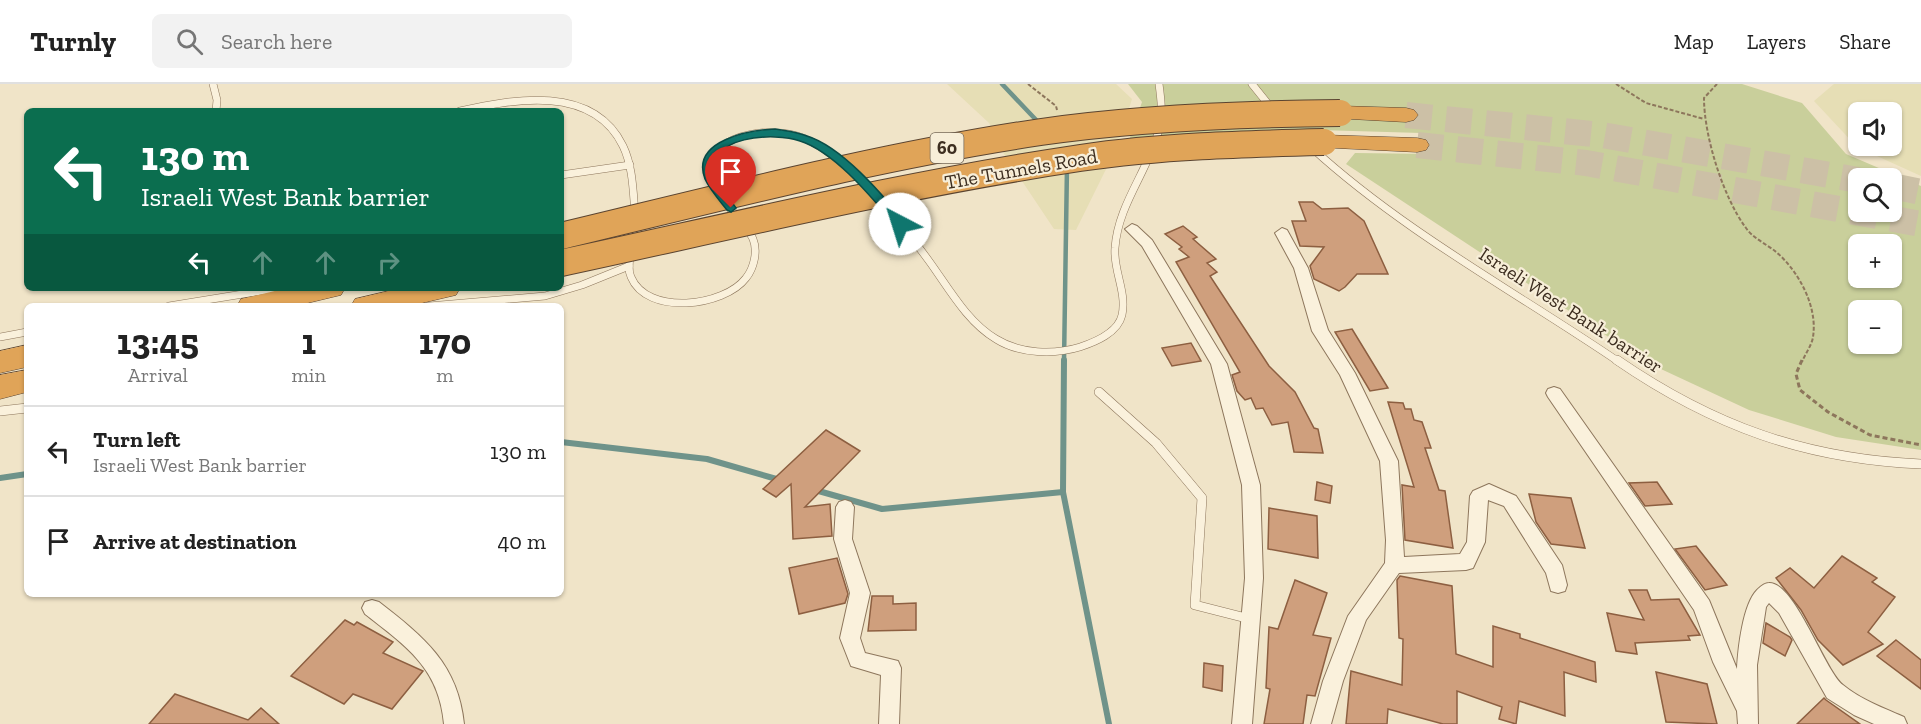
<!DOCTYPE html>
<html lang="en">
<head>
<meta charset="utf-8">
<style>
	:root { --surface:#fff; --page:#f2f2f2; --text:#222; --muted:#767676; --line:#e0e0e0 }
	body { margin:0; font-family:"Zilla Slab",serif; background:var(--page); color:var(--text); height:100vh; display:flex; flex-direction:column; font-size:22px; white-space:nowrap }
	* { box-sizing:border-box; margin:0 }
	p { font-size:20px; color:var(--muted) }
	.icon { flex:none; width:33px; height:33px; fill:none; stroke:currentColor; stroke-width:2; stroke-linecap:round; stroke-linejoin:round }
	.map { position:relative; flex:1; overflow:hidden }
	.panel { position:absolute; left:24px; top:219px; width:540px; height:294px; display:flex; flex-direction:column; background:var(--surface); border-radius:9px; box-shadow:0 2px 4px #0004 }
	.panel>* { flex:none }
	.guide { position:absolute; left:24px; top:24px; width:540px; height:183px; border-radius:9px; box-shadow:0 2px 4px #0004; background:#0b6e4f; color:#fff; overflow:hidden }
	.controls { position:absolute; left:1848px; top:18px; display:grid; gap:12px }
	.controls a { display:grid; place-items:center; width:54px; height:54px; border-radius:9px; background:var(--surface); box-shadow:0 2px 4px #0004; font-size:30px }
	.pin { position:absolute; display:grid; place-items:center; width:51px; height:51px; color:#fff; margin:-62px -26px; border-radius:50% 50% 50% 0; rotate:-45deg; box-shadow:0 0 6px #0007 }
	.pin .icon { rotate:45deg }
	.me { position:absolute; width:66px; margin:-33px; rotate:320deg; stroke-linejoin:round; filter:drop-shadow(0 0 4px #0008) }
	.turn { display:flex; align-items:center; gap:21px; height:126px; padding:0 18px; font-size:27px }
	.turn .icon { width:78px; height:78px; stroke-width:2.5 }
	.turn b { display:block; font-size:42px; line-height:51px }
	.lanes { display:flex; align-items:center; height:57px; padding:0 18px; background:#0003; justify-content:center; gap:30px; direction:ltr }
	.lanes .off { opacity:.35 }
	.eta { display:flex; justify-content:space-evenly; align-items:center; height:102px; text-align:center }
	.eta b { font-size:36px; font-weight:800; line-height:42px }
	ul { padding:0; list-style:none }
	li { display:flex; align-items:center; gap:18px; height:90px; padding:0 18px; border-top:2px solid var(--line) }
	li div { flex:1 }
	li b { display:block; font-size:22px }
	li em { font-style:normal }
	header { display:flex; align-items:center; gap:36px; box-sizing:border-box; height:84px; padding:0 30px; background:var(--surface); border-bottom:2px solid var(--line) }
	header strong { font-size:28px }
	nav { display:flex; gap:33px; margin-inline-start:auto; font-size:21px }
	.search { width:420px; height:54px; background:var(--page); display:flex; align-items:center; gap:15px; box-sizing:border-box; padding:0 21px; border-radius:9px; color:var(--muted); font-size:22px }
	.map>svg:first-child { display:block }
	.farmland { fill:#e6deb5; fill-rule:evenodd }
	.green { fill:#c9cf9b; fill-rule:evenodd }
	.lines { fill:none; stroke-linecap:round; stroke-linejoin:round }
	.stream-far1 { stroke:#6f938a; stroke-width:4.5 }
	.stream { stroke:#6f938a; stroke-width:6 }
	.building { fill:#cf9f7d; stroke:#8d5f41; stroke-width:1.5 }
	.highway-tunnel { stroke:#ccc0a6; stroke-width:26; stroke-dasharray:26 14; stroke-linecap:butt }
	.lane-far1-casing { stroke:#8d765c; stroke-width:8 }
	.lane-casing { stroke:#8d765c; stroke-width:10 }
	.street-casing { stroke:#8d765c; stroke-width:2 }
	.highway-casing { stroke:#5b4430; stroke-width:1 }
	.path-far1 { stroke:#8d765c; stroke-width:2; stroke-dasharray:4 2; stroke-linecap:butt }
	.path { stroke:#8d765c; stroke-width:3; stroke-dasharray:5 3; stroke-linecap:butt }
	.lane-far1 { stroke:#faf1dc; stroke-width:7 }
	.lane { stroke:#faf1dc; stroke-width:9 }
	.street { fill:#faf1dc; fill-rule:evenodd }
	.highway { fill:#e0a458; fill-rule:evenodd }
	.highway-bridge-casing { stroke:#5b4430; stroke-width:28; stroke-linecap:butt }
	.highway-bridge { stroke:#e0a458; stroke-width:26 }
	.route { fill:#0f766e; stroke:#0a4d48; stroke-width:1.5 }
	.labels { text-anchor:middle; dominant-baseline:central; stroke-width:4.5; stroke-linejoin:round; paint-order:stroke }
	.shield { fill:#f7eed8; stroke:#756857; stroke-width:1.5 }
	.shield-label { font-size:18px; font-weight:bold; fill:#3d2e20 }
	.street-label { font-size:20px; fill:#3d2e20; stroke:#f7eed8 }
</style>
</head>
<body>
<header>
<strong>Turnly</strong>
<div class="search"><svg class="icon" aria-label="search" viewBox="0 0 24 24"><circle cx="10" cy="10" r="6"/><path d="M15 15l6 6"/></svg>Search here</div>
<nav><a>Map</a><a>Layers</a><a>Share</a></nav>
</header>
<div class="map">
<svg width="1921" height="640" viewBox="0 0 1921 640">
	<rect width="100%" height="100%" fill="#f0e4c8"/>
	<!-- farmland -->
	<g class="farmland">
		<polygon points="947,0 1116,0 1132,15 1116,65 1076,146 1054,145 1004,70 989,39"/>
		<path d="M1834,0h87v92l-64,-29 -43,-46zM1858,28h34v34h-34z"/>
	</g>
	<!-- green -->
	<path class="green" d="M1128,0h614l60,19 44,51 75,32v264l-85,-13 -87,-27 -101,-47 -302,-199 9,-11 75,1 -9,-21 -102,-3 -193,19 16,-47zM1858,94h34v34h-34zM1858,160h34v34h-34zM1858,226h34v34h-34z"/>
	<g class="lines">
		<!-- stream-far1 -->
		<g class="stream-far1">
			<polyline points="1002,0 1039,39"/>
			<polyline points="1064,278 1067,82"/>
		</g>
		<!-- stream -->
		<g class="stream">
			<polyline points="1064,276 1063,408 1109,640"/>
			<polyline points="561,358 707,375 780,396"/>
			<polyline points="0,394 27,390"/>
			<polyline points="815,406 882,425 1063,408"/>
		</g>
	</g>
	<!-- building -->
	<g class="building">
		<polygon points="1299,118 1313,118 1322,125 1348,124 1364,137 1388,190 1357,190 1345,203 1339,207 1314,195 1310,182 1324,163 1300,162 1292,137 1306,137"/>
		<polygon points="1183,142 1197,153 1193,155 1216,175 1207,179 1217,188 1210,192 1269,282 1295,308 1314,344 1318,345 1323,369 1294,368 1288,338 1272,341 1263,324 1256,325 1251,314 1245,316 1237,307 1232,291 1240,288 1176,178 1189,173 1179,165 1182,163 1165,150"/>
		<polygon points="1352,245 1388,304 1370,307 1335,248"/>
		<polygon points="1191,259 1201,277 1172,282 1162,264"/>
		<polygon points="1388,318 1403,319 1405,325 1411,325 1414,336 1422,338 1431,364 1425,364 1439,406 1445,407 1453,464 1405,456 1402,401 1414,403"/>
		<polygon points="826,346 860,367 805,423 830,420 832,452 793,455 791,400 776,413 763,405"/>
		<polygon points="1317,398 1332,402 1330,419 1315,416"/>
		<polygon points="1657,398 1672,420 1645,422 1629,399"/>
		<polygon points="1529,410 1571,414 1585,464 1551,460 1536,438"/>
		<polygon points="1269,424 1317,432 1318,474 1268,465"/>
		<polygon points="1696,462 1727,501 1705,506 1675,465"/>
		<polygon points="1842,472 1877,494 1872,498 1895,513 1868,548 1883,560 1843,581 1818,556 1801,526 1776,494 1790,484 1814,504"/>
		<polygon points="837,474 848,510 845,519 799,530 789,484"/>
		<polygon points="1400,492 1452,502 1456,570 1493,583 1493,542 1520,550 1520,554 1595,578 1596,598 1564,588 1565,632 1519,617 1516,640 1499,635 1502,623 1457,607 1457,640 1443,640 1388,625 1387,640 1346,640 1351,587 1402,601 1403,555 1399,554 1397,496"/>
		<polygon points="1295,496 1327,509 1313,551 1331,554 1315,612 1307,611 1303,640 1264,640 1270,605 1266,604 1269,543 1278,545"/>
		<polygon points="1629,506 1647,506 1651,516 1679,515 1700,551 1688,552 1690,556 1635,559 1637,570 1616,567 1607,529 1644,536"/>
		<polygon points="872,512 893,512 893,520 916,519 916,546 868,547"/>
		<polygon points="345,536 354,541 357,538 393,558 383,569 423,587 392,625 353,610 344,620 291,592"/>
		<polygon points="1766,539 1790,553 1792,556 1785,572 1763,559"/>
		<polygon points="1896,556 1921,576 1921,605 1877,572"/>
		<polygon points="1204,579 1223,582 1222,607 1203,603"/>
		<polygon points="1656,588 1707,600 1717,640 1666,638"/>
		<polygon points="175,610 248,636 261,624 279,640 149,640"/>
		<polygon points="1824,614 1826,616 1860,640 1797,640"/>
	</g>
	<g class="lines">
		<!-- highway-tunnel -->
		<g class="highway-tunnel">
			<polyline points="1406,31 1602,51 1858,96"/>
			<polyline points="1417,61 1586,79 1921,140"/>
			<polyline points="1892,102 1921,108"/>
		</g>
		<defs>
			<g id="lane-far1">
				<polyline points="213,0 217,16 216,27"/>
				<polyline points="1252,0 1273,26"/>
				<path d="M460,27c53,-12 133,-27 163,35 10,21 10,45 12,68"/>
				<path d="M1312,64c92,84 204,144 307,214"/>
				<path d="M852,87c29,27 53,57 77,90 19,26 38,61 67,78 24,15 58,16 84,8 15,-5 38,-14 42,-32 5,-23 -9,-45 -7,-67 3,-44 34,-78 44,-119 4,-15 2,-30 0,-45"/>
				<polyline points="561,91 630,81"/>
				<path d="M631,166c-1,8 -4,19 0,27 16,39 93,30 115,1 8,-10 12,-27 7,-39 -11,-26 -68,-61 -32,-92 16,-13 42,-16 61,-14 24,2 42,15 60,30"/>
				<polyline points="169,222 280,204"/>
				<polyline points="429,222 545,212 582,201 629,182"/>
				<polyline points="0,253 27,248"/>
			</g>
			<g id="lane">
				<path d="M1617,276c96,66 188,99 304,104"/>
				<polyline points="1099,308 1156,359 1202,414 1195,521 1250,535"/>
				<polyline points="0,327 27,324"/>
			</g>
			<g id="street">
				<polygon points="1132,140 1137,142 1152,156 1227,280 1260,401 1263,494 1252,640 1232,640 1245,494 1242,401 1211,280 1142,162 1125,145"/>
				<polygon points="1282,144 1287,146 1308,184 1328,246 1355,289 1398,377 1404,473 1460,470 1467,458 1470,412 1473,407 1489,400 1516,412 1562,481 1567,501 1565,507 1558,509 1551,507 1546,489 1504,422 1488,416 1485,458 1473,484 1466,486 1399,489 1366,536 1343,597 1331,640 1311,640 1323,597 1348,532 1385,479 1386,456 1380,377 1340,291 1312,247 1294,184 1275,149"/>
				<path d="M1554,303l6,2 149,211 28,69c1,-21 6,-65 20,-79 3,-3 7,-7 12,-7 26,-1 55,87 74,102 18,15 41,23 61,32l3,7h-33l-20,-9 -27,-17 -48,-85 -10,-10 -3,4 -9,58 1,59h-20l-1,-13 -24,-49 -19,-52 -146,-213 -2,-4 2,-4z"/>
				<polygon points="845,416 851,418 854,423 852,455 870,509 860,554 865,569 898,577 901,584 899,640 879,640 881,591 851,582 840,554 850,509 834,455 836,423 839,418"/>
				<path d="M372,516l7,2c45,35 79,62 85,122h-20c-5,-56 -37,-77 -79,-110l-3,-6 3,-6z"/>
			</g>
			<g id="highway">
				<polygon points="1340,22 1406,24 1414,26 1418,31 1414,36 1406,38 1332,34 1328,29 1332,24"/>
				<polygon points="1324,51 1417,54 1426,56 1429,61 1426,66 1417,68 1315,63 1312,58 1315,53"/>
				<polygon points="287,204 345,204 341,211 295,222 237,222 241,215"/>
				<polygon points="401,204 460,204 456,211 409,222 351,222 355,215"/>
				<polygon points="27,261 27,283 0,289 0,267"/>
				<polygon points="27,286 27,308 0,315 0,291"/>
			</g>
		</defs>
		<!-- lane-far1 casing -->
		<use href="#lane-far1" class="lane-far1-casing"/>
		<!-- lane casing -->
		<use href="#lane" class="lane-casing"/>
		<!-- street casing -->
		<use href="#street" class="street-casing"/>
		<!-- highway casing -->
		<use href="#highway" class="highway-casing"/>
		<!-- path-far1 -->
		<g class="path-far1">
			<polyline points="1028,0 1056,22 1057,26"/>
			<polyline points="1616,0 1646,19 1704,35"/>
			<path d="M1717,0l-13,14c0,38 19,99 42,130 7,10 20,16 29,23 23,19 43,55 38,86 -1,8 -8,17 -11,25"/>
		</g>
		<!-- path -->
		<polyline class="path" points="1802,276 1796,290 1800,306 1828,328 1870,351 1921,361"/>
		<!-- lane-far1 -->
		<use href="#lane-far1" class="lane-far1"/>
		<!-- lane -->
		<use href="#lane" class="lane"/>
		<!-- street -->
		<use href="#street" class="street"/>
		<!-- highway -->
		<use href="#highway" class="highway"/>
		<defs>
			<g id="highway-bridge">
				<path d="M561,152c159,-38 318,-80 480,-104 99,-14 199,-18 299,-19"/>
				<path d="M561,179c172,-37 345,-79 519,-105 81,-12 163,-14 244,-16"/>
			</g>
		</defs>
		<!-- highway-bridge casing -->
		<use href="#highway-bridge" class="highway-bridge-casing"/>
		<!-- highway-bridge -->
		<use href="#highway-bridge" class="highway-bridge"/>
	</g>
	<!-- route -->
	<path class="route" d="M775,45c11,2 22,3 32,7 35,11 74,57 97,85v5h-8c-23,-27 -61,-74 -96,-85 -24,-9 -97,-6 -84,36 3,11 14,22 20,31l-5,4 -4,-2c-7,-9 -17,-20 -22,-31 -15,-39 46,-49 70,-50z"/>
	<g class="labels">
		<!-- shield labels -->
		<rect class="shield" x="930.5" y="49" width="33" height="30" rx="4.5"/>
		<g class="shield-label">
			<text x="947" y="64">60</text>
		</g>
		<!-- street labels -->
		<g class="street-label">
			<text transform="translate(1021 85) rotate(-10)">The Tunnels Road</text>
			<text transform="translate(1571 226) rotate(33)">Israeli West Bank barrier</text>
		</g>
	</g>
</svg>
<div class="controls">
<a><svg class="icon" aria-label="sound" viewBox="0 0 24 24"><path d="M4 9h4l5-4v14l-5-4H4zM17 9q2 3 0 6"/></svg></a>
<a><svg class="icon" aria-label="search" viewBox="0 0 24 24"><circle cx="10" cy="10" r="6"/><path d="M15 15l6 6"/></svg></a>
<a>+</a>
<a>−</a>
</div>
<div class="pin" style="left:731px;top:124px;background:#d93025"><svg class="icon" aria-label="arrive" viewBox="0 0 24 24"><path d="M6 21V4h12l-3 4 3 4H6"/></svg></div>
<svg class="me" style="left:900px;top:140px" viewBox="-20 -20 40 40"><circle r="19" fill="#fff"/><path d="M0-13L10 11 0 6-10 11z" fill="#0f766e"/></svg>
<div class="guide">
<div class="turn"><svg class="icon" aria-label="left" viewBox="0 0 24 24"><path d="M17 20v-9H6M10 6l-5 5 5 5"/></svg><div><b>130 m</b>Israeli West Bank barrier</div></div>
<div class="lanes"><svg class="icon" aria-label="left" viewBox="0 0 24 24"><path d="M17 20v-9H6M10 6l-5 5 5 5"/></svg><svg class="icon off" aria-label="ahead" viewBox="0 0 24 24"><path d="M12 20V5M6 11l6-6 6 6"/></svg><svg class="icon off" aria-label="ahead" viewBox="0 0 24 24"><path d="M12 20V5M6 11l6-6 6 6"/></svg><svg class="icon off" aria-label="right" viewBox="0 0 24 24"><path d="M7 20v-9h11M14 6l5 5-5 5"/></svg></div>
</div>
<section class="panel">
<div class="eta">
<div><b>13:45</b><p>Arrival</p></div>
<div><b>1</b><p>min</p></div>
<div><b>170</b><p>m</p></div>
</div>
<ul>
<li><svg class="icon" aria-label="left" viewBox="0 0 24 24"><path d="M17 20v-9H6M10 6l-5 5 5 5"/></svg><div><b>Turn left</b><p>Israeli West Bank barrier</p></div><em>130 m</em></li>
<li><svg class="icon" aria-label="arrive" viewBox="0 0 24 24"><path d="M6 21V4h12l-3 4 3 4H6"/></svg><div><b>Arrive at destination</b></div><em>40 m</em></li>
</ul>
</section>
</div>
</body>
</html>
